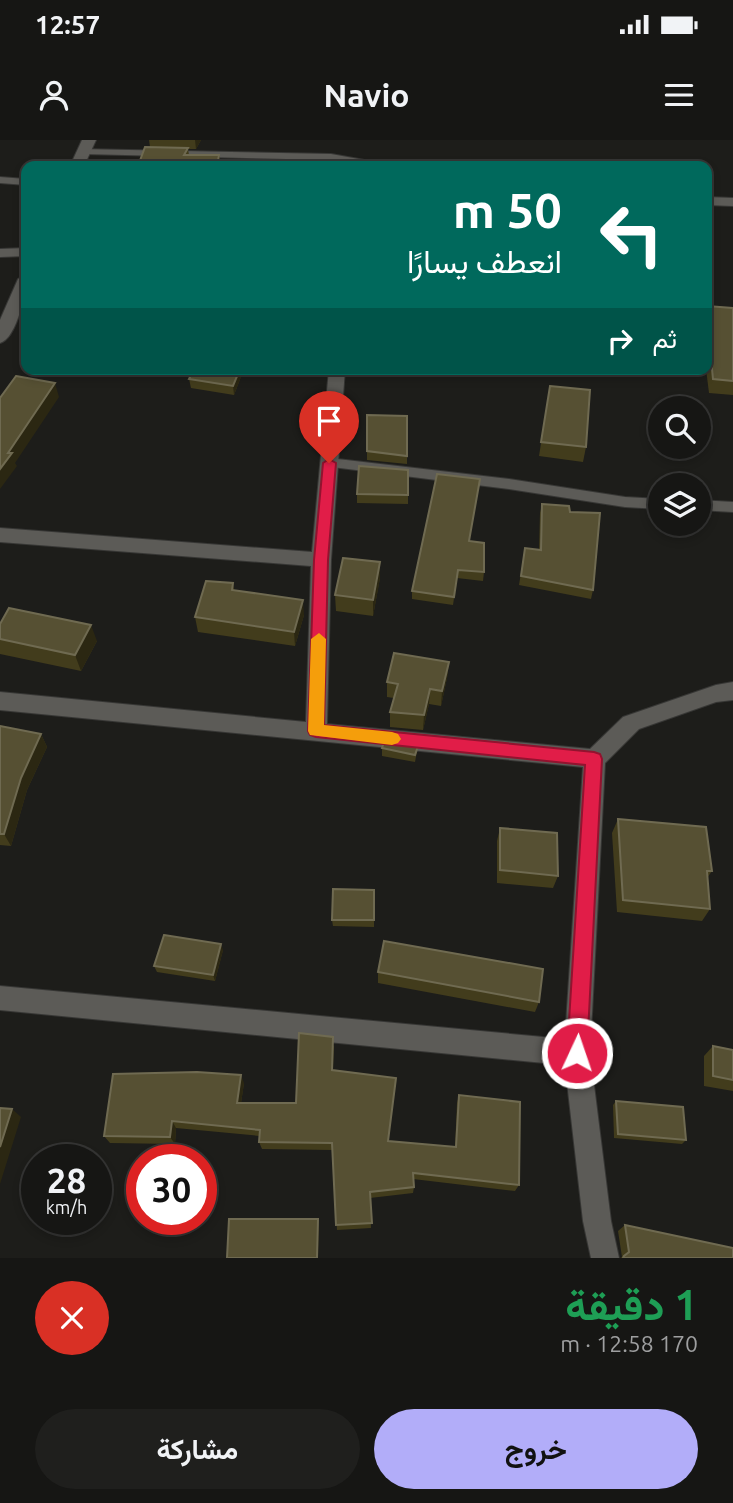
<!DOCTYPE html>
<html lang="ar">
<head>
<meta charset="utf-8">
<style>
	:root { --surface:#161614; --page:#1f1f1d; --text:#f1f3f6; --muted:#9e9fa0; --line:#353534; --accent:#b2adf9 }
	body { margin:0; font-family:Ubuntu,Vazirmatn,sans-serif; background:var(--page); color:var(--text); direction:rtl; height:100vh; display:flex; flex-direction:column; font-size:26px; white-space:nowrap }
	* { box-sizing:border-box; margin:0 }
	p { font-size:23px; color:var(--muted) }
	.icon { flex:none; width:38px; height:38px; fill:none; stroke:currentColor; stroke-width:2; stroke-linecap:round; stroke-linejoin:round }
	.map { position:relative; height:1118px; overflow:hidden; direction:ltr }
	.details { display:flex; flex-direction:column; background:var(--surface); flex:1 }
	.details>* { flex:none }
	.top-card { position:absolute; left:21px; top:21px; width:691px; height:214px; border-radius:14px; box-shadow:0 4px 10px #0003,0 0 0 2px var(--line); direction:rtl; background:#00695c; color:#fff; overflow:hidden }
	.controls { position:absolute; left:648px; top:256px; display:grid; gap:14px }
	.controls a { display:grid; place-items:center; width:63px; height:63px; border-radius:50%; background:var(--surface); box-shadow:0 4px 10px #0003,0 0 0 2px var(--line); font-size:35px }
	.speed { position:absolute; left:21px; top:1004px; display:flex; gap:14px; font-size:35px; font-weight:700; text-align:center }
	.speed>* { display:grid; place-content:center; width:91px; height:91px; border-radius:50%; background:var(--surface); box-shadow:0 4px 10px #0003,0 0 0 2px var(--line); line-height:1 }
	.speed small { font-size:18px; font-weight:400 }
	.speed .limit { border:10px solid #d22; background:#fff; color:#111 }
	.pin { position:absolute; display:grid; place-items:center; width:60px; height:60px; color:#fff; margin:-72px -30px; border-radius:50% 50% 50% 0; rotate:-45deg; box-shadow:0 0 7px #0007 }
	.pin .icon { rotate:45deg }
	.me { position:absolute; width:77px; margin:-38px; rotate:3deg; stroke-linejoin:round; filter:drop-shadow(0 0 5px #0008) }
	.turn { display:flex; align-items:center; gap:24px; height:147px; padding:0 35px; font-size:32px }
	.turn .icon { width:91px; height:91px; stroke-width:2.5 }
	.turn b { display:block; font-size:49px; line-height:60px }
	.then { display:flex; align-items:center; height:66px; padding:0 35px; background:#0003; gap:14px; font-size:26px }
	.round { display:grid; place-items:center; flex:none; width:74px; height:74px; border-radius:37px; background:var(--page) }
	.head { display:flex; align-items:center; justify-content:space-between; height:119px; padding:0 35px }
	h1 { font-size:42px; font-weight:700; line-height:52px; color:#1e9e55 }
	.cta { display:flex; gap:14px; margin-top:auto; padding:14px 35px }
	.cta a { flex:1; height:80px; border-radius:42px; background:var(--accent); color:#111; font-size:28px; font-weight:700; line-height:80px; text-align:center }
	.cta a+a { background:var(--page); color:var(--text) }
	.status { display:flex; justify-content:space-between; align-items:center; height:49px; padding:0 35px; background:var(--surface); direction:ltr }
	.status svg { height:19px; fill:currentColor }
	header { display:flex; justify-content:space-between; align-items:center; height:91px; padding:0 35px; background:var(--surface); font-size:32px; font-weight:700 }
	.map>svg:first-child { display:block }
	.lines { fill:none; stroke-linecap:round; stroke-linejoin:round }
	.lane-casing { stroke:#373735; stroke-width:2 }
	.street-casing { stroke:#373735; stroke-width:2 }
	.lane { fill:#5c5b57; fill-rule:evenodd }
	.street { fill:#5c5b57; fill-rule:evenodd }
	.wall { fill:#423c1c }
	.shaded-wall { fill:#2b2712 }
	.building { fill:#565033; stroke:#6f6a51; stroke-width:2 }
	.route { fill:#e11d48; stroke:#92132f; stroke-width:2 }
	.slow { fill:#f59e0b }
</style>
</head>
<body>
<div class="status"><b>12:57</b><svg viewBox="0 0 49 12"><path d="M0 12V9h3v3zM5 12V6h3v6zM10 12V3h3v9zM15 12V0h3v12zM26 1h20v11H26zM47 4h2v5h-2z"/></svg></div>
<header><svg class="icon" aria-label="menu" viewBox="0 0 24 24"><path d="M4 6h16M4 12h16M4 18h16"/></svg>Navio<svg class="icon" aria-label="person" viewBox="0 0 24 24"><circle cx="12" cy="8" r="4"/><path d="M4 21q1-7 8-7t8 7"/></svg></header>
<div class="map">
<svg width="733" height="1118" viewBox="0 0 733 1118">
	<rect width="100%" height="100%" fill="#1d1d1a"/>
	<g class="lines">
		<defs>
			<g id="lane">
				<polygon points="80,9 331,14 370,21 373,26 331,20 84,14 80,13"/>
				<polygon points="0,37 26,39 26,45 0,43"/>
				<polygon points="329,318 509,339 625,357 660,359 660,369 625,367 509,349 324,326 324,320"/>
				<polygon points="698,360 733,362 733,372 698,370"/>
			</g>
			<g id="street">
				<polygon points="82,0 96,0 84,26 70,26"/>
				<polygon points="707,57 733,58 733,66 707,65"/>
				<polygon points="26,108 26,116 0,117 0,109"/>
				<path d="M26,134c1,16 -9,64 -26,69v-23l18,-41z"/>
				<polygon points="329,229 345,229 331,420 327,584 590,609 623,577 716,545 733,542 733,560 716,562 639,589 605,623 590,913 611,1081 619,1118 591,1118 583,1081 565,925 0,870 0,846 565,899 583,627 0,570 0,552 306,582 311,426 0,402 0,388 312,412"/>
			</g>
		</defs>
		<!-- lane casing -->
		<use href="#lane" class="lane-casing"/>
		<!-- street casing -->
		<use href="#street" class="street-casing"/>
		<!-- lane -->
		<use href="#lane" class="lane"/>
		<!-- street -->
		<use href="#street" class="street"/>
	</g>
	<!-- wall -->
	<g class="wall">
		<polygon points="149,0 201,0 196,9 188,9 189,15 219,15 221,26 138,26 150,7"/>
		<polygon points="707,166 733,168 733,255 709,253 706,229"/>
		<polygon points="194,229 244,229 234,255 191,248 189,239"/>
		<polygon points="550,246 586,307 583,322 539,316"/>
		<polygon points="367,275 407,316 407,324 367,320"/>
		<polygon points="357,354 408,355 408,364 357,363"/>
		<polygon points="542,364 570,372 593,450 591,459 519,445 525,408 539,410 540,373"/>
		<polygon points="469,401 484,432 483,441 457,438 453,465 412,459 412,451"/>
		<polygon points="380,438 373,476 336,471 335,455"/>
		<polygon points="233,443 234,450 304,475 295,506 198,492 195,477"/>
		<polygon points="0,484 97,501 81,531 0,514"/>
		<polygon points="449,522 447,538 441,566 429,564 423,590 390,587 390,572 394,558 387,557 387,542"/>
		<polygon points="0,586 41,594 47,607 27,650 11,706 0,705"/>
		<polygon points="418,606 415,622 382,616 382,608"/>
		<polygon points="618,679 712,731 707,738 710,769 702,781 617,772 612,693"/>
		<polygon points="500,688 558,736 553,748 497,743 497,701"/>
		<polygon points="374,750 374,787 333,786 332,780"/>
		<polygon points="223,810 215,841 157,832 154,826"/>
		<polygon points="378,832 539,862 535,872 378,843"/>
		<polygon points="334,905 333,930 388,1001 455,1007 457,963 459,955 519,1045 515,1051 413,1039 414,1047 413,1053 370,1058 371,1088 337,1090 332,1010 262,1009 259,1002 260,996 176,988 175,1004 110,1003 104,996 244,943 241,963 296,963"/>
		<polygon points="713,906 733,910 733,951 704,946 704,916"/>
		<polygon points="616,961 686,1000 682,1004 614,998 613,965"/>
		<polygon points="625,1085 733,1118 620,1118 622,1117 618,1091"/>
	</g>
	<!-- shaded-wall -->
	<g class="shaded-wall">
		<polygon points="195,0 201,0 196,9"/>
		<polygon points="219,15 221,26 217,26"/>
		<polygon points="240,229 244,229 234,255 233,246"/>
		<polygon points="55,243 59,257 15,323 17,326 0,349 0,329 8,313"/>
		<polygon points="380,422 380,438 373,476 373,460"/>
		<polygon points="303,460 304,475 295,506 294,492"/>
		<polygon points="91,485 97,501 81,531 75,515"/>
		<polygon points="449,522 447,538 441,566 442,551"/>
		<polygon points="430,549 429,564 423,590 424,575"/>
		<polygon points="41,594 47,607 27,650 11,706 4,694 21,638"/>
		<polygon points="221,804 223,810 215,841 213,835"/>
		<polygon points="241,935 244,943 240,970 237,963"/>
		<polygon points="12,969 21,977 0,1044 0,1007"/>
		<polygon points="172,981 176,988 175,1004 170,997"/>
		<polygon points="318,1079 319,1085 318,1118 317,1118"/>
	</g>
	<!-- building -->
	<g class="building">
		<polygon points="145,7 188,8 184,15 219,15 217,26 138,26"/>
		<polygon points="707,166 733,168 733,241 713,239 707,178"/>
		<polygon points="194,229 240,229 233,246 189,239"/>
		<polygon points="16,236 55,243 8,313 12,313 0,329 0,258"/>
		<polygon points="550,246 590,250 586,307 541,302"/>
		<polygon points="367,275 407,276 407,316 367,311"/>
		<polygon points="359,326 408,330 408,355 357,354"/>
		<polygon points="437,334 480,339 469,401 484,403 484,432 458,430 454,457 412,451"/>
		<polygon points="542,364 569,366 570,372 600,373 593,450 521,436 525,408 541,410"/>
		<polygon points="343,418 380,422 373,460 335,455"/>
		<polygon points="206,441 233,443 232,450 303,460 294,492 195,477"/>
		<polygon points="9,468 91,485 75,515 0,499 0,484"/>
		<polygon points="394,513 449,522 442,551 430,549 424,575 390,572 398,544 387,542"/>
		<polygon points="0,586 41,594 21,638 4,694 0,694"/>
		<polygon points="384,602 418,606 415,615 382,608"/>
		<polygon points="618,679 706,687 712,731 707,731 710,769 623,760"/>
		<polygon points="500,688 557,693 558,736 500,730"/>
		<polygon points="333,749 374,750 374,780 332,780"/>
		<polygon points="164,795 221,804 213,835 154,826"/>
		<polygon points="384,801 543,829 539,862 378,832"/>
		<polygon points="299,893 333,897 332,930 396,938 388,1001 456,1007 459,955 520,962 519,1045 413,1033 414,1047 370,1052 372,1083 336,1085 332,1003 259,1002 260,990 172,981 170,997 104,996 113,934 197,932 241,935 237,963 296,963"/>
		<polygon points="713,906 733,910 733,940 713,936"/>
		<polygon points="616,961 683,967 686,1000 618,994"/>
		<polygon points="0,968 12,969 0,1007"/>
		<polygon points="229,1079 318,1079 317,1118 227,1118"/>
		<polygon points="625,1085 733,1108 733,1118 623,1118 624,1116 629,1112"/>
	</g>
	<!-- route -->
	<polygon class="route" points="329,319 336,323 328,420 324,585 594,612 600,614 602,619 587,913 584,920 577,923 570,920 567,913 585,625 316,597 310,595 308,591 314,420 323,323"/>
	<!-- slow -->
	<polygon class="slow" points="319,493 326,499 324,585 392,592 398,594 401,599 398,603 392,605 310,595 308,591 311,499"/>
</svg>
<div class="controls">
<a><svg class="icon" aria-label="search" viewBox="0 0 24 24"><circle cx="10" cy="10" r="6"/><path d="M15 15l6 6"/></svg></a>
<a><svg class="icon" aria-label="layers" viewBox="0 0 24 24"><path d="M12 4l9 5-9 5-9-5zM3 14l9 5 9-5"/></svg></a>
</div>
<div class="speed"><div>28<small>km/h</small></div><div class="limit">30</div></div>
<div class="pin" style="left:329px;top:323px;background:#d93025"><svg class="icon" aria-label="arrive" viewBox="0 0 24 24"><path d="M6 21V4h12l-3 4 3 4H6"/></svg></div>
<svg class="me" style="left:577px;top:913px" viewBox="-20 -20 40 40"><circle r="17" fill="#e11d48" stroke="#fff" stroke-width="3"/><path d="M0-11L8 9 0 5-8 9z" fill="#fff"/></svg>
<div class="top-card">
<div class="turn"><svg class="icon" aria-label="left" viewBox="0 0 24 24"><path d="M17 20v-9H6M10 6l-5 5 5 5"/></svg><div><b>50 m</b>انعطف يسارًا</div></div>
<div class="then">ثم<svg class="icon" aria-label="right" viewBox="0 0 24 24"><path d="M7 20v-9h11M14 6l5 5-5 5"/></svg></div>
</div>
</div>
<section class="details">
<div class="head"><div><h1>1 دقيقة</h1><p>170 m · 12:58</p></div><a class="round" style="background:#d93025;color:#fff"><svg class="icon" aria-label="close" viewBox="0 0 24 24"><path d="M6 6l12 12M18 6L6 18"/></svg></a></div>
<div class="cta"><a>خروج</a><a>مشاركة</a></div>
</section>
</body>
</html>
